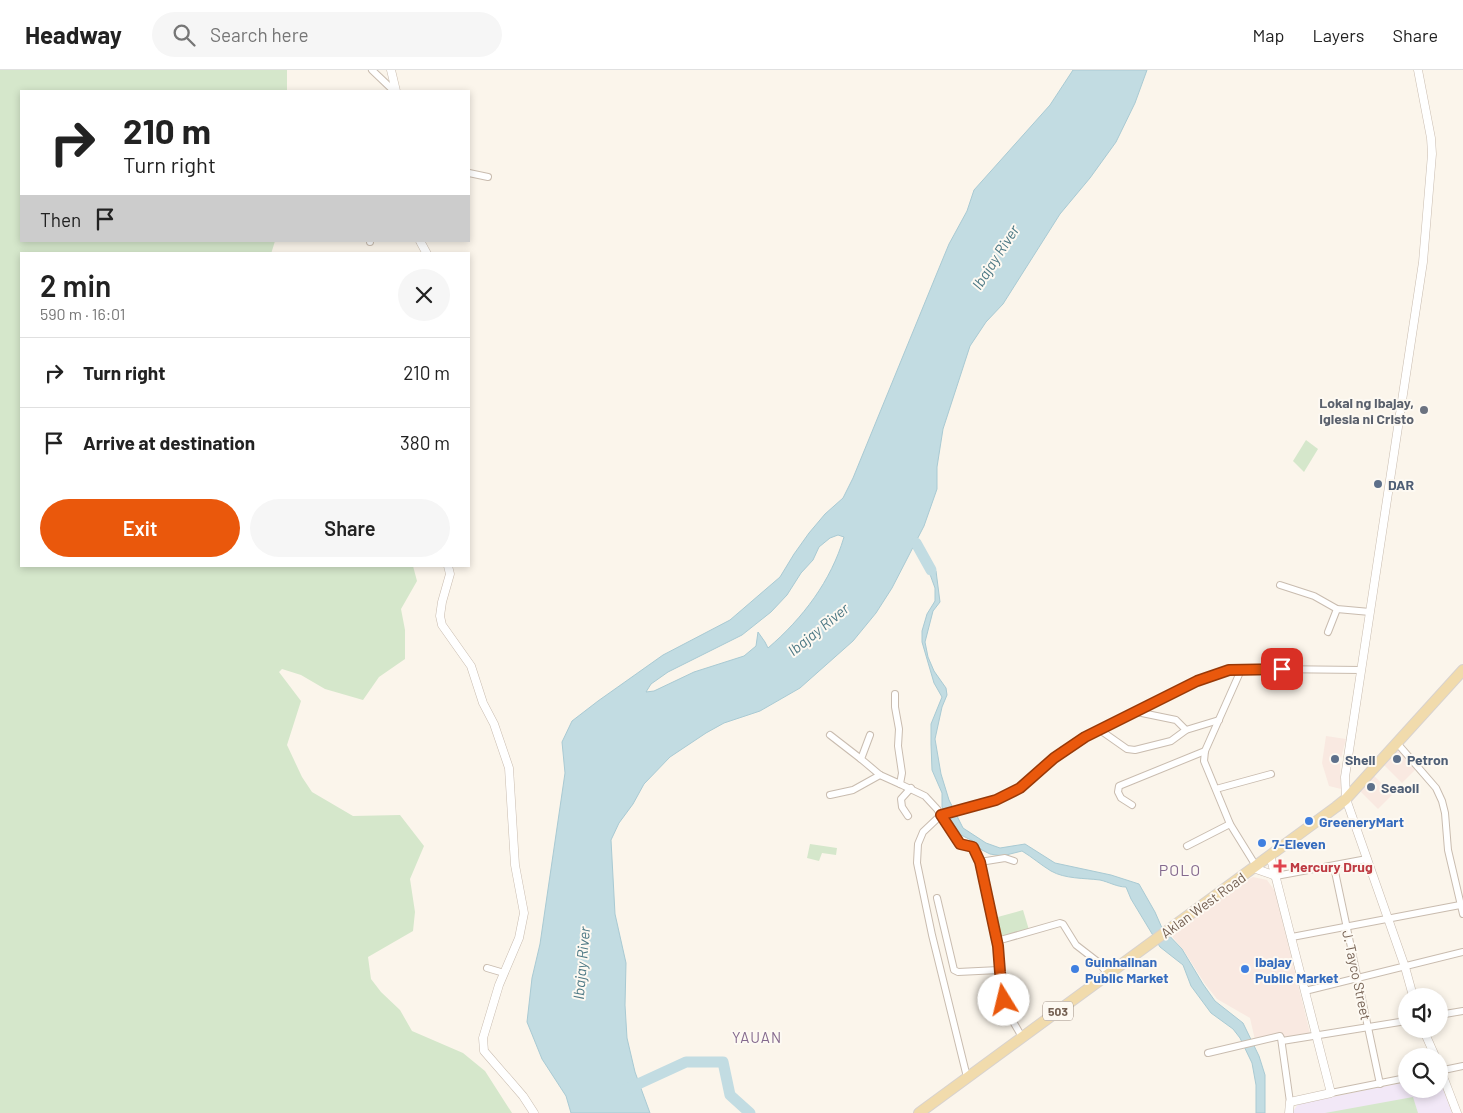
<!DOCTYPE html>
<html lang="en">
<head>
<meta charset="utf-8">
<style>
	:root { --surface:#fff; --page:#f6f6f6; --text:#222; --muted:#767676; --line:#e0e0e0; --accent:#ea580c }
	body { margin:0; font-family:Barlow,sans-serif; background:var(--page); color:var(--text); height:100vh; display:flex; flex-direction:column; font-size:19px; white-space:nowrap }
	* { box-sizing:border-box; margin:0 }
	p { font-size:16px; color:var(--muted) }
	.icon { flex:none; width:28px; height:28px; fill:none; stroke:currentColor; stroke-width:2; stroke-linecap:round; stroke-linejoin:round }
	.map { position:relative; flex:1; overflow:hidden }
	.details { position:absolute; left:20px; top:182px; width:450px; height:315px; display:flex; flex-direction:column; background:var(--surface); border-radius:0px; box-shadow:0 2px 8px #0003 }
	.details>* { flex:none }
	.top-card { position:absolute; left:20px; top:20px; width:450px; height:152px; border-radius:0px; box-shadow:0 2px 8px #0003; background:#fff; color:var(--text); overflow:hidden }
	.controls { position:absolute; left:1398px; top:918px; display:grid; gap:10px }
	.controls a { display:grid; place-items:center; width:50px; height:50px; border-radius:50%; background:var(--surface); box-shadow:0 2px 8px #0003; font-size:25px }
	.pin { position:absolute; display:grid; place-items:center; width:42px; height:42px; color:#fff; margin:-21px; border-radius:10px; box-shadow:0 2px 8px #0006 }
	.me { position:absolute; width:55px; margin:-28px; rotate:351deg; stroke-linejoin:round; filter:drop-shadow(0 0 4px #0008) }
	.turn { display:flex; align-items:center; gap:18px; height:105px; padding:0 20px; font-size:22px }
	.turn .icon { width:65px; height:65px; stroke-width:2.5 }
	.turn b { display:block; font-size:35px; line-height:42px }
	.then { display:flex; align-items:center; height:48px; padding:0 20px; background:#0003; gap:10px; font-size:19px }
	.round { display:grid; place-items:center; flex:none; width:52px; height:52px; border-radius:26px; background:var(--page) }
	.summary { display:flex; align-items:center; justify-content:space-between; height:85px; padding:0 20px }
	h1 { font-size:30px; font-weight:600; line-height:38px }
	.primary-button { display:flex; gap:10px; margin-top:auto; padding:10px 20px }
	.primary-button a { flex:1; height:58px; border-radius:30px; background:var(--accent); color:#fff; font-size:20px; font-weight:600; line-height:58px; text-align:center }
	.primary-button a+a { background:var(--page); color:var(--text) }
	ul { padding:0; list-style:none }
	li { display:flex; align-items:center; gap:15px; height:70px; padding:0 20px; border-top:1px solid var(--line) }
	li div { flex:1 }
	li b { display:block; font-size:19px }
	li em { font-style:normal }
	header { display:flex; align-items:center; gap:30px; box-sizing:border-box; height:70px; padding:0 25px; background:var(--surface); border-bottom:1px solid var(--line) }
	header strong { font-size:24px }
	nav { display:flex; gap:28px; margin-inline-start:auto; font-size:18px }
	.search { width:350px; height:45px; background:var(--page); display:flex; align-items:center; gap:12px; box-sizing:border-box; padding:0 18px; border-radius:28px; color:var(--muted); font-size:19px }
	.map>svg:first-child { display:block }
	.commercial { fill:#f9e9e1 }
	.education { fill:#f2e8f7 }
	.green { fill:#d5e7cb }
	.water { fill:#c2dce2; stroke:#a9cad3; fill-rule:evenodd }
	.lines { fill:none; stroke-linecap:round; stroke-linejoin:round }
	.river { stroke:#c2dce2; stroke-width:11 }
	.minor-casing { stroke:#c9bcaf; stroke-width:8 }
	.tertiary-casing { stroke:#c9bcaf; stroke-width:9 }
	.primary-casing { stroke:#d8d2ce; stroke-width:12 }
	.minor { stroke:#fff; stroke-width:6 }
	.tertiary { stroke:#fff; stroke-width:8 }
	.primary { stroke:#f1dbac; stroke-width:10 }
	.route-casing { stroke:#983908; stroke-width:12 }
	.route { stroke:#ea580c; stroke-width:9 }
	.worship-dot { fill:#6b7280; stroke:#fdf9f2; stroke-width:2 }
	.service-dot { fill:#5c6f8a; stroke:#fdf9f2; stroke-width:2 }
	.shop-dot { fill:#3f7fe0; stroke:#fdf9f2; stroke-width:2 }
	.health-dot { fill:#e0444e; stroke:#fdf9f2; stroke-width:2 }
	.labels { text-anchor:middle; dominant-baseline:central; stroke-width:4; stroke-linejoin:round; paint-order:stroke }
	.shield { fill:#fdf9f2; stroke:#9c8d81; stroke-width:1 }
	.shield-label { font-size:12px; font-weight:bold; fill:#735f51 }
	.worship-label { font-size:14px; font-weight:bold; fill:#5b616d; stroke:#fdf9f2; text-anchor:end }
	.service-label { font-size:14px; font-weight:bold; fill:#4e5e75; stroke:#fdf9f2; text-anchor:start }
	.shop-label { font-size:14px; font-weight:bold; fill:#366cbe; stroke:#fdf9f2; text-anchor:start }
	.health-label { font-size:14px; font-weight:bold; fill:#be3a42; stroke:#fdf9f2; text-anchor:start }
	.street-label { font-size:14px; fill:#735f51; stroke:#fdf9f2 }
	.water-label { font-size:15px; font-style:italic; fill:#4c7884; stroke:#fdf9f2 }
	.neighbourhood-label { font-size:15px; letter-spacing:1px; fill:#84698e; stroke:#fdf9f2 }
	.quarter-label { font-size:16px; letter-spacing:1px; fill:#84698e; stroke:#fdf9f2 }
</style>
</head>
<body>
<header>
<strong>Headway</strong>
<div class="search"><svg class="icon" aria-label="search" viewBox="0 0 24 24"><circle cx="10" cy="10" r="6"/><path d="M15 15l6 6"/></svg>Search here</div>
<nav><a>Map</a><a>Layers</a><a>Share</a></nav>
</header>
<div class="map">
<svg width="1463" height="1043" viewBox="0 0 1463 1043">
	<rect width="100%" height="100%" fill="#fbf5eb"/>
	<!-- commercial -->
	<g class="commercial">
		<polygon points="1326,666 1346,669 1340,692 1341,719 1329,716 1322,693"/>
		<polygon points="1398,679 1417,698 1402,713 1383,694"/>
		<polygon points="1374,706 1393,724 1378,739 1360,721"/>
		<polygon points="1253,807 1267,810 1275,821 1310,963 1284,967 1283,964 1255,970 1250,948 1217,929 1205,914 1184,881 1171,865 1247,810"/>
	</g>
	<!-- education -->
	<polygon class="education" points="1439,1008 1452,1043 1292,1043 1298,1034 1406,1012 1406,1019 1439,1019"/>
	<!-- green -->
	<g class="green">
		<polygon points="0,0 287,0 287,21 21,21 21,171 275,171 271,184 21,184 21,496 413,496 417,511 401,539 405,560 405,589 379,607 363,630 325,619 301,605 282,599 279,602 301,631 287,675 302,707 312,722 353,746 400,745 424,776 410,809 415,842 413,861 368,887 371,909 381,922 400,940 412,961 463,983 485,1001 512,1043 0,1043"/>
		<polygon points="1306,370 1318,379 1304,402 1293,391"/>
		<polygon points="810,774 837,778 836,785 822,783 819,791 807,788"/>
		<polygon points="1023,840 1029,860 999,869 994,848"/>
		<polygon points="1413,1027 1418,1043 1325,1043"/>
	</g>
	<!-- water -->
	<g class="water">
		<path d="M1073,0h74l-12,33 -19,39 -26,36 -30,36 -57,90 -17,18 -16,24 -27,83 -6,38v22l-13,37 -32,62 -16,25 -23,28 -53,47 -40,23 -36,12 -18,10 -36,24 -26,27 -11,20 -14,19 -8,17 4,74 11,49 -1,42 2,33 8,34 15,41h-79l-5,-17 -24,-37 -15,-37 5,-44 8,-34 25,-171 -3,-31 10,-21 26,-20 65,-46 67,-35 50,-43 14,-23 15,-21 16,-19 18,-16 10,-20 84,-205 12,-29 18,-33 7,-21 76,-85zM838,465l6,2c-13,44 -41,81 -76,111l-3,-6 -7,-10 -2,14 -12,10 -50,16 -40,19 -8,1 5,-8 17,-12 74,-37 29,-23 16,-17 14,-22 12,-13 6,-13 11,-9z"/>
		<path d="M925,486l11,15 4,31 -7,9 -8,31 3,15 6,14 12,17 1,7 -5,12 -7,32 6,35 8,26 14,28 23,15 14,5 25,-4 30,19 56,12 28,9 16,28 7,16 20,21 21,35 12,17 28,22 16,33 6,19v38h-9v-28l-4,-22 -12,-25 -7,-9 -22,-16 -20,-27 -8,-21 -23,-18 -29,-48 -5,-12c-9,0 -17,-5 -26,-7 -16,-2 -35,-1 -49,-9 -10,-6 -19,-14 -29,-20l-20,5 -12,-2 -8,-4 -9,-9 -16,-8 -15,-26v-14l-10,-23 -1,-26v-20l11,-27 -8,-14 -12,-41v-11l5,-17 8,-13v-13l-11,-30z"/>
	</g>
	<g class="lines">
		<!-- river -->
		<g class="river">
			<polyline points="916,473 931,500"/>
			<polyline points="625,1020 686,992 723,992 730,1025 750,1043"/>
		</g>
		<defs>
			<g id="minor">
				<polyline points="372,0 394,21"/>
				<polyline points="469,103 488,107"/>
				<polyline points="370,172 370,171"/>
				<polyline points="1280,515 1314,526 1337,539 1370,542"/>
				<polyline points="1328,562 1337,539"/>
				<polyline points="1241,600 1205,681 1204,691 1230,754 1256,796"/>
				<polyline points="895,624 895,637 899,659 898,676 902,703 900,714 925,726 937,739 960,774 971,775 976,782 980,792 998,876 1000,902 1004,930 1011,948 1022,967"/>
				<polyline points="1137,642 1176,650 1186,660"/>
				<polyline points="1100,660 1127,679 1135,680 1171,671 1186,660 1219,650"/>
				<polyline points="830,665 861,689"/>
				<polyline points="870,665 861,689 880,705 900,714"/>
				<polyline points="1397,673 1436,718 1442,731 1445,743 1448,780 1463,844"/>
				<polyline points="1216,719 1271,704"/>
				<polyline points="830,725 853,720 880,705"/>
				<polyline points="1132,735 1121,728 1118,722 1119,716 1205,681"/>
				<polyline points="908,746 902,737 901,729 911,718"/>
				<polyline points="1187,776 1230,754"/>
				<polyline points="980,792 1005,788 1014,791"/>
				<polyline points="1334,797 1380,1014"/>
				<polyline points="1276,806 1367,789"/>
				<polyline points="937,828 954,900 958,902 999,900"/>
				<polyline points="1292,867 1460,835"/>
				<polyline points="997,871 1060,853 1063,854 1076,875 1098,892 1108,904"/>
				<polyline points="487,898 504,903"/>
				<polyline points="1305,921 1463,882"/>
				<polyline points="1439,945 1463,941"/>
				<polyline points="1282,971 1406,951"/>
				<polyline points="1208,983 1280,966 1281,968 1290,1032"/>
				<polyline points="1439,1001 1463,996"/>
				<polyline points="967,1007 932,865 917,793 918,774 923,762 941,745 996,729 1019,718 1054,688 1085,667 1197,611 1229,600 1262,599 1361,600"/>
				<polyline points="1331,1023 1406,1008"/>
			</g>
			<g id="tertiary">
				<polyline points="391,0 396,21"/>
				<polyline points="420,171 427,184"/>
				<polyline points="448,496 450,504 442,532 440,546 442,555 471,596 483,633 494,654 509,698 515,795 524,843 519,868 499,915 483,968 484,981 523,1026 534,1043"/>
				<polyline points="1270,785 1331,1023 1290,1032 1289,1043"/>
				<polyline points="1253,798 1276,806"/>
				<polyline points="1413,926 1405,897 1346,729 1345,707 1423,192 1432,84 1431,68 1418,0"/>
				<polyline points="1423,959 1435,986"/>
				<polyline points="1439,996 1457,1043"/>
			</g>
			<polyline id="primary" points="919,1043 1336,737 1346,729 1463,600"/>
		</defs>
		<!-- minor casing -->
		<use href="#minor" class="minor-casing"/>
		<!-- tertiary casing -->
		<use href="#tertiary" class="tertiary-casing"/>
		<!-- primary casing -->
		<use href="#primary" class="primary-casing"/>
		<!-- minor -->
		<use href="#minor" class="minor"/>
		<!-- tertiary -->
		<use href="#tertiary" class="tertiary"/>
		<!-- primary -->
		<use href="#primary" class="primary"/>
	</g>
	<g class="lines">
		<defs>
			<polyline id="route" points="1004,930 1000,902 998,876 980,792 973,777 960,774 941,745 996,730 1020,718 1054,688 1085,667 1197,611 1229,600 1282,599"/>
		</defs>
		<!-- route casing -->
		<use href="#route" class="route-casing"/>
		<!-- route -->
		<use href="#route" class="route"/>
	</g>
	<!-- markers -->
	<circle class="worship-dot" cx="1424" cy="340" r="5"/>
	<g class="service-dot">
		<circle cx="1378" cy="414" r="5"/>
		<circle cx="1335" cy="689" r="5"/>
		<circle cx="1397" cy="689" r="5"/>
		<circle cx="1371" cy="717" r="5"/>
	</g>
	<g class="shop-dot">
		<circle cx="1309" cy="751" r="5"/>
		<circle cx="1262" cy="773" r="5"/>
		<circle cx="1075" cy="899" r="5"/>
		<circle cx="1245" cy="899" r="5"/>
	</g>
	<path class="health-dot" d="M1277.5 788.5h5v5h5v5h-5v5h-5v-5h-5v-5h5z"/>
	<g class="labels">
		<!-- shield labels -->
		<rect class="shield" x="1043" y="931.5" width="30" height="19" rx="4"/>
		<g class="shield-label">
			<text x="1058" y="941">503</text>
		</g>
		<!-- worship labels -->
		<g class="worship-label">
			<text x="1414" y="332">Lokal ng Ibajay,<tspan x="1414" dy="16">Iglesia ni Cristo</tspan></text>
		</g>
		<!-- service labels -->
		<g class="service-label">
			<text x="1388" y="414">DAR</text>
			<text x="1345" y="689">Shell</text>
			<text x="1407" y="689">Petron</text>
			<text x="1381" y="717">Seaoil</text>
		</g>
		<!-- shop labels -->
		<g class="shop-label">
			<text x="1319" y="751">GreeneryMart</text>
			<text x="1272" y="773">7-Eleven</text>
			<text x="1085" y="891">Guinhalinan<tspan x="1085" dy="16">Public Market</tspan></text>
			<text x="1255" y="891">Ibajay<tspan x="1255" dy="16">Public Market</tspan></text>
		</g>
		<!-- health labels -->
		<g class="health-label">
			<text x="1290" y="796">Mercury Drug</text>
		</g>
		<!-- street labels -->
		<g class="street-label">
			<text transform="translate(1203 835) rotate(-36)">Aklan West Road</text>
			<text transform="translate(1357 905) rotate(78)">J. Tayco Street</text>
		</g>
		<!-- water labels -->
		<g class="water-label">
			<text transform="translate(995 187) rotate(-57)">Ibajay River</text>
			<text transform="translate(818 559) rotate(-39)">Ibajay River</text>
			<text transform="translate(581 893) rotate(-85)">Ibajay River</text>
		</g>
		<!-- neighbourhood labels -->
		<g class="neighbourhood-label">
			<text x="757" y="967">YAUAN</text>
		</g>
		<!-- quarter labels -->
		<g class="quarter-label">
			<text x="1180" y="799">POLO</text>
		</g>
	</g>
</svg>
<div class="controls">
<a><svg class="icon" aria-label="sound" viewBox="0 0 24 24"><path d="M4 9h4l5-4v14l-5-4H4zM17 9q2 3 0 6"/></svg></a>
<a><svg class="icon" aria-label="search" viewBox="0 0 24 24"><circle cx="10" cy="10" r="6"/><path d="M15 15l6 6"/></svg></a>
</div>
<div class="pin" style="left:1282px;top:599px;background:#d93025"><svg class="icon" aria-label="arrive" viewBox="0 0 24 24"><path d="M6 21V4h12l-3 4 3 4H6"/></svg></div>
<svg class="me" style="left:1004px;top:930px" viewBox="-20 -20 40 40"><circle r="19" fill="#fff"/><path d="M0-13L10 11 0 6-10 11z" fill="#ea580c"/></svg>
<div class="top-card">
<div class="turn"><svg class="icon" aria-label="right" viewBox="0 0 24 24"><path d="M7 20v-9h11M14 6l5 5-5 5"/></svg><div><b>210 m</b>Turn right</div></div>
<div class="then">Then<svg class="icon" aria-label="arrive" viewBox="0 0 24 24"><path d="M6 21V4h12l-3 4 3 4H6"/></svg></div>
</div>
<section class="details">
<div class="summary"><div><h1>2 min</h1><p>590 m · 16:01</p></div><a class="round"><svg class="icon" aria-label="close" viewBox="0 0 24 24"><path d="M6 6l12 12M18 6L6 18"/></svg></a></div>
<ul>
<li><svg class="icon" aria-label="right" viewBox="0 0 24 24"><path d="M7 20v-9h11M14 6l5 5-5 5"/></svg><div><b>Turn right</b></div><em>210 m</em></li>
<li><svg class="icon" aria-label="arrive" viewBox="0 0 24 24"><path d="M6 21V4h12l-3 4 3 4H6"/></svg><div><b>Arrive at destination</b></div><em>380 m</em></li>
</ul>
<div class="primary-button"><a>Exit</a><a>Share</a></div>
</section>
</div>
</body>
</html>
